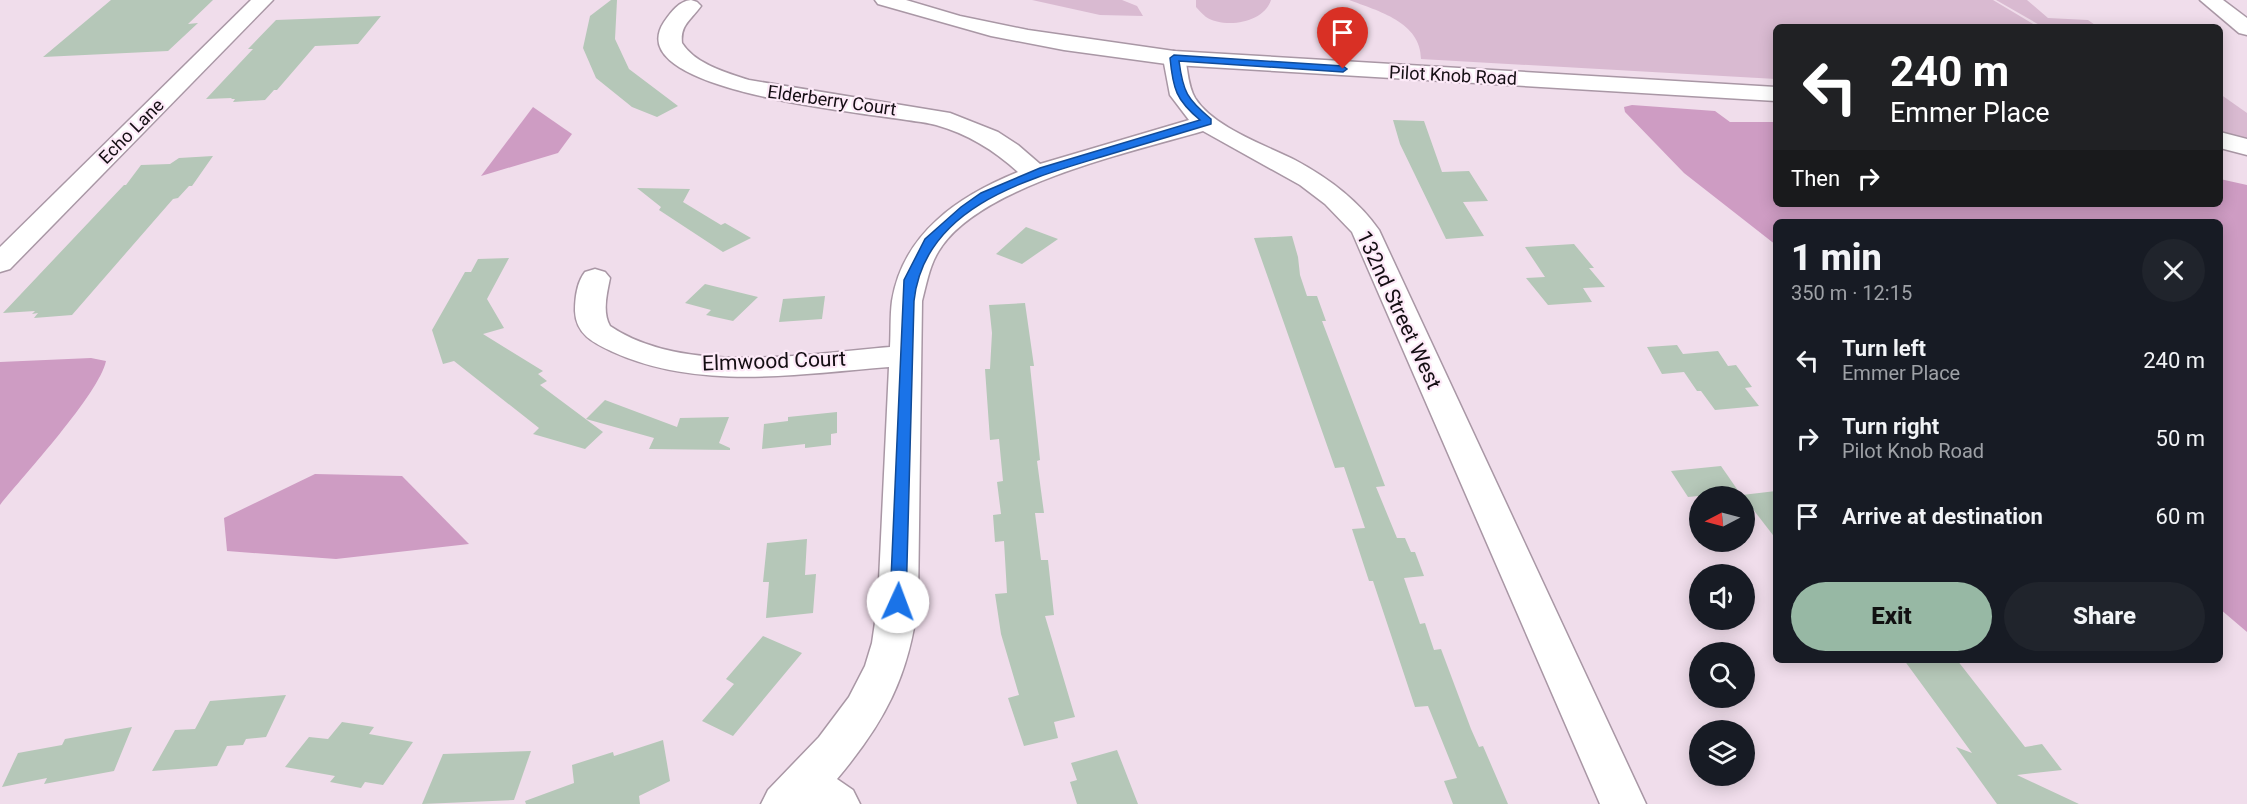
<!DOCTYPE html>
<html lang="en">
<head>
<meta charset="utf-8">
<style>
	:root { --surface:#171b24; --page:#20242c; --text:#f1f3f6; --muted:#9ea1a6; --accent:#97b8a4 }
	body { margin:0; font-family:Roboto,sans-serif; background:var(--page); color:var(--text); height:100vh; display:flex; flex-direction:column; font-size:22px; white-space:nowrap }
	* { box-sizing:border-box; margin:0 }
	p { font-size:20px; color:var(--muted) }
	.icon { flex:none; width:33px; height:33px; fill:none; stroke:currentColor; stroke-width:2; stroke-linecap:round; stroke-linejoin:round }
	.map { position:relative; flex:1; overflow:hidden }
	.side { position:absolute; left:1773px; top:219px; width:450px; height:444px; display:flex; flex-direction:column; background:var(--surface); border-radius:9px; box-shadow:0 3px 15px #0003 }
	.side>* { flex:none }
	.hud { position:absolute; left:1773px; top:24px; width:450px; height:183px; border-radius:9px; box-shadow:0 3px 15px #0003; background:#202124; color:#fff; overflow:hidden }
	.needle { width:39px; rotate:264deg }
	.tools { position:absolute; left:1689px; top:486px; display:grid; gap:12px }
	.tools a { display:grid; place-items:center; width:66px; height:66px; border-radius:50%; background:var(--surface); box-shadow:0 3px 15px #0003; font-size:30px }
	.pin { position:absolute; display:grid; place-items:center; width:51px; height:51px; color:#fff; margin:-62px -26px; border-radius:50% 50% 50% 0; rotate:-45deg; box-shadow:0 0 6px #0007 }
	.pin .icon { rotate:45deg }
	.me { position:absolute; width:66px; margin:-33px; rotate:2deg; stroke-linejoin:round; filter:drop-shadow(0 0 4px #0008) }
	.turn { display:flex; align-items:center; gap:21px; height:126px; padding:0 18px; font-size:27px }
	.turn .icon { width:78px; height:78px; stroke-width:2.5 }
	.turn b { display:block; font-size:42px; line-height:51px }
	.then { display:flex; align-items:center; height:57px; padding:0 18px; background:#0003; gap:12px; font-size:22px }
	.round { display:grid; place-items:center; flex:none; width:63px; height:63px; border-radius:32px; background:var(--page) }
	.headline { display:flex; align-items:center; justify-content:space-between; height:102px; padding:0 18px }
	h1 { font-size:36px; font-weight:800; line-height:45px }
	.primary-button { display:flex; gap:12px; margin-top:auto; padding:12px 18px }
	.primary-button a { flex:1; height:69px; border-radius:36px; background:var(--accent); color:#111; font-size:24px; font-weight:800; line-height:69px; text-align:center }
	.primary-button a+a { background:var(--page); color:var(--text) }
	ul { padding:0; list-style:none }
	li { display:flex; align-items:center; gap:18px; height:78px; padding:0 18px }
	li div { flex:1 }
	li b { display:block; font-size:22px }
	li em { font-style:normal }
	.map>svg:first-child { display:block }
	.green { fill:#d9bad1 }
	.water { fill:#ce9cc3 }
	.building { fill:#b5c7b8 }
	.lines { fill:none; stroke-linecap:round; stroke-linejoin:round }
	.minor-casing { stroke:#a997a5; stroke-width:3 }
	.major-casing { stroke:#a997a5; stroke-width:3 }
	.minor { fill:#fff; fill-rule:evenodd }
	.major { fill:#fff; fill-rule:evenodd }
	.route { fill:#1a73e8; stroke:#114b97; stroke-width:1.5 }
	.labels { text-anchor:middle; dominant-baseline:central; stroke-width:4.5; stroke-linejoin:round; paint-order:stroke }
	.far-street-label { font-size:18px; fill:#140e13; stroke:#fdeaf8 }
	.street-label { font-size:21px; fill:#140e13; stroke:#fdeaf8 }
</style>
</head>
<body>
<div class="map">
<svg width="2247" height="804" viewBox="0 0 2247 804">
	<rect width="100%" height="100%" fill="#f0ddeb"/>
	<!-- green -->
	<g class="green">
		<polygon points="1032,0 1122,0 1137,6 1143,16 1100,15"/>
		<path d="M1196,0h75c-7,23 -46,29 -65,17 -4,-3 -7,-7 -10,-10z"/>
		<path d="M1349,0h644l45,27h-262v52l-355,-20c0,-37 -43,-48 -72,-59z"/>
		<polygon points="1996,0 2027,0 2048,18 2088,20 2098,27 2043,27"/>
		<polygon points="2220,94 2247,113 2247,147 2220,140"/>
	</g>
	<!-- water -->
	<g class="water">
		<polygon points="1632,105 1715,111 1730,122 1776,122 1776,204 2220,204 2220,179 2247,185 2247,632 2220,609 2220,222 1776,222 1776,245 1684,173 1625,112 1624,107"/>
		<polygon points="533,107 572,134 558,153 481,176"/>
		<path d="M91,358l15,3c-7,33 -82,114 -106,144v-143z"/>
		<polygon points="315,474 402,476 469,544 336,559 227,551 224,518"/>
	</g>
	<!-- building -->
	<g class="building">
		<polygon points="111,0 213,0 188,24 198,23 168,51 43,57"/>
		<polygon points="611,0 617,0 615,39 629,69 678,106 657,117 632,107 596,78 583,48 590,16"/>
		<polygon points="381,16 358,44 315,46 277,90 274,90 265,100 233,102 235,99 231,99 232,98 206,99 253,49 248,49 276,20"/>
		<polygon points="1393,120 1424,121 1442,172 1469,171 1488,201 1463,202 1484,236 1446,239 1400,144"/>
		<polygon points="213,156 192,186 189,186 178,198 173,199 72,315 34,318 38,313 32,314 35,311 3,313 124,185 126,185 141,165 170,164 179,158"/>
		<polygon points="637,188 690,189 683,202 721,225 725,223 751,238 723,252 659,210 661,207"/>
		<polygon points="1026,227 1058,239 1022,264 996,254"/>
		<polygon points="1292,236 1298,257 1300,275 1307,296 1317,296 1326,321 1322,321 1385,486 1376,487 1397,538 1405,538 1411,552 1415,552 1424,576 1404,578 1420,624 1425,623 1434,650 1441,649 1471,729 1479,747 1483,746 1508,804 1453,804 1444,781 1457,778 1428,706 1415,707 1373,581 1369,581 1352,529 1365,528 1344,467 1335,468 1254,238"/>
		<polygon points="1574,244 1594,268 1589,268 1605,287 1583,288 1592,302 1548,305 1526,278 1545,277 1525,247"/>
		<polygon points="509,258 487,299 504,328 483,334 543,371 538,374 547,381 540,385 603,432 585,449 533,434 539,428 454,361 443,364 432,330 465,272 471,272 478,259"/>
		<polygon points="705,284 758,297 733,321 706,315 711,310 685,303"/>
		<polygon points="825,296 822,319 779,322 783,299"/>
		<polygon points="1025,303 1034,366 1030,366 1040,460 1037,461 1044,513 1035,513 1041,560 1048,560 1054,615 1045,616 1075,717 1054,722 1058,738 1024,746 1008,698 1019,695 1001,634 995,594 1007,593 1004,541 995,542 993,515 1001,514 997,482 1003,481 999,439 990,440 985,369 990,369 992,333 989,305"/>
		<polygon points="1677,345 1683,354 1718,351 1728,366 1736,365 1752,387 1745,388 1759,406 1715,410 1701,391 1697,391 1684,372 1662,374 1647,347"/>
		<polygon points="605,400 677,427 680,418 729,417 719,443 730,448 730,450 649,449 654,438 586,419"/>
		<polygon points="837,412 837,433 831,434 831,445 805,448 805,444 762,449 764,424 788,421 788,417"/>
		<polygon points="1721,466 1739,492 1688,497 1671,471"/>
		<polygon points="1776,491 1776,539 1742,495"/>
		<polygon points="807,539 805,575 816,574 813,613 766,618 769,582 763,582 767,543"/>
		<polygon points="763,636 802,653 733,736 702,721 734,684 726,679"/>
		<polygon points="1904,660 1957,660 2025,747 2042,744 2062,770 2017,775 2079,804 1997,804 1956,747 1972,753"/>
		<polygon points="286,695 266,737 246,739 243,745 227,746 217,766 152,771 175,730 195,729 210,701"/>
		<polygon points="342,722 374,727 369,734 413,742 383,785 365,782 361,788 330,782 335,776 285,767 309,737 328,739"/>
		<polygon points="132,727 114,771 44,784 47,778 2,787 18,753 62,745 65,739"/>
		<polygon points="663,740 670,781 639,796 640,804 526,804 525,801 574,783 572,765 613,752 614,756"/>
		<polygon points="1117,750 1138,804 1077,804 1070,782 1077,780 1071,763"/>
		<polygon points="531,751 514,800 422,804 443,754"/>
	</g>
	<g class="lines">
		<defs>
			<g id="minor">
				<polygon points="251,0 273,0 10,269 0,272 0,247"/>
				<path d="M691,0l6,2 4,4c-10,14 -21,19 -19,37 13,21 45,30 67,37l201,33 48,19 20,13 22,19 149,-44 -19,-25 -7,-37 3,-5 8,-2 8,2 3,5c3,13 3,28 10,40 18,29 70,47 100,62 32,17 63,40 84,70l267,574h-46l-248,-572 -27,-28 -25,-19 -97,-54c-72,21 -217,53 -261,115 -12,16 -15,36 -20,55l-4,301c-9,74 -33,120 -81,177l16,11 7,14h-99l7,-14 51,-53 30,-40 16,-31 7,-23 6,-41 11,-235c-91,7 -190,24 -276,-15 -19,-9 -37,-17 -38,-41 0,-13 2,-29 10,-39l10,-3 10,3 5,6c-3,15 -8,34 0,48 74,50 195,28 280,21 1,-15 0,-31 2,-46 11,-68 67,-105 126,-129 -24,-22 -50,-38 -82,-47 -34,-10 -321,-28 -272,-103 7,-10 15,-21 27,-22z"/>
				<polygon points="2200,0 2223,0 2247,18 2247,35 2239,33"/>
			</g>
			<g id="major">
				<polygon points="875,0 906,0 960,16 1028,30 1174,51 1776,87 1776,101 1174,65 1064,50 991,36 878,4"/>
				<polygon points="2220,132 2247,139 2247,155 2220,148"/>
			</g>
		</defs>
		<!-- minor casing -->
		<use href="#minor" class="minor-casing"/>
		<!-- major casing -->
		<use href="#major" class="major-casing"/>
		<!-- minor -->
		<use href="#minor" class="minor"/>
		<!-- major -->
		<use href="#major" class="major"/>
	</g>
	<!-- route -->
	<path class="route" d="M1174,55l169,11 4,3 -4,3 -164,-11c4,31 8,38 32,58v5c-37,11 -74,22 -110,33 -77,23 -177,51 -187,144l-8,301 -2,4 -6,2 -6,-2 -2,-4 14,-322 21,-41 36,-32 20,-14 59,-25 160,-48c-24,-20 -27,-31 -30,-62z"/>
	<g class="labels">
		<!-- far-street labels -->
		<g class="far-street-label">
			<text transform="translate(1453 75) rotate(3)">Pilot Knob Road</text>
			<text transform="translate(832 100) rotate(8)">Elderberry Court</text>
			<text transform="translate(131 131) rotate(-45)">Echo Lane</text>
		</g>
		<!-- street labels -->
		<g class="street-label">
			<text transform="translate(1399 310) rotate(65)">132nd Street West</text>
			<text transform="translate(774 361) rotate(-2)">Elmwood Court</text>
		</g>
	</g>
</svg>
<div class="tools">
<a><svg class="needle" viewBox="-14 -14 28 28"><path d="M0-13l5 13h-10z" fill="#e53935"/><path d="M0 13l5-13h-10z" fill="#9ea1a6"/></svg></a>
<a><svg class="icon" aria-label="sound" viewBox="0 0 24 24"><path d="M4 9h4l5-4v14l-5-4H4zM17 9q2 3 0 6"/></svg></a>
<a><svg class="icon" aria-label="search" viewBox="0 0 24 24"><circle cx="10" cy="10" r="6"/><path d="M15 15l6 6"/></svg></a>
<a><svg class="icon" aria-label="layers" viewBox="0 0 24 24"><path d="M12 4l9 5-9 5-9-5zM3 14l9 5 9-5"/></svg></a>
</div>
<div class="pin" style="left:1343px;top:69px;background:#d93025"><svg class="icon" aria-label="arrive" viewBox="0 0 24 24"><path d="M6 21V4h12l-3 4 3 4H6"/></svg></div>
<svg class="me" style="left:898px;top:602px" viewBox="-20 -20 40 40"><circle r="19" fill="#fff"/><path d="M0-13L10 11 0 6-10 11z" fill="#1a73e8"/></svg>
<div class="hud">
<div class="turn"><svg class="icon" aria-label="left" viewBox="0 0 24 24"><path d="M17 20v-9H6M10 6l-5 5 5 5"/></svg><div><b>240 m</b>Emmer Place</div></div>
<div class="then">Then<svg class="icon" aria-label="right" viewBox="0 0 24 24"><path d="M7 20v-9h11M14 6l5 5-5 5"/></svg></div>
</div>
<section class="side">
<div class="headline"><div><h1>1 min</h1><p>350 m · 12:15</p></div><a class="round"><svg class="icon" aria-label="close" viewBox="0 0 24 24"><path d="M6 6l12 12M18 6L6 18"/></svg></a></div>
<ul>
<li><svg class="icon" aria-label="left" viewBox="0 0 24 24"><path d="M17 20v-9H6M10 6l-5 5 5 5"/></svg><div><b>Turn left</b><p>Emmer Place</p></div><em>240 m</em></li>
<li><svg class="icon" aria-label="right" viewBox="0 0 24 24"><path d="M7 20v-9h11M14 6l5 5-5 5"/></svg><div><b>Turn right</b><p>Pilot Knob Road</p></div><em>50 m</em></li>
<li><svg class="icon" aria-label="arrive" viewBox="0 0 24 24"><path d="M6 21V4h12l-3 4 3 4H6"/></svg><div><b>Arrive at destination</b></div><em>60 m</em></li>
</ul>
<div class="primary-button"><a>Exit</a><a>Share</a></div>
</section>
</div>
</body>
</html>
